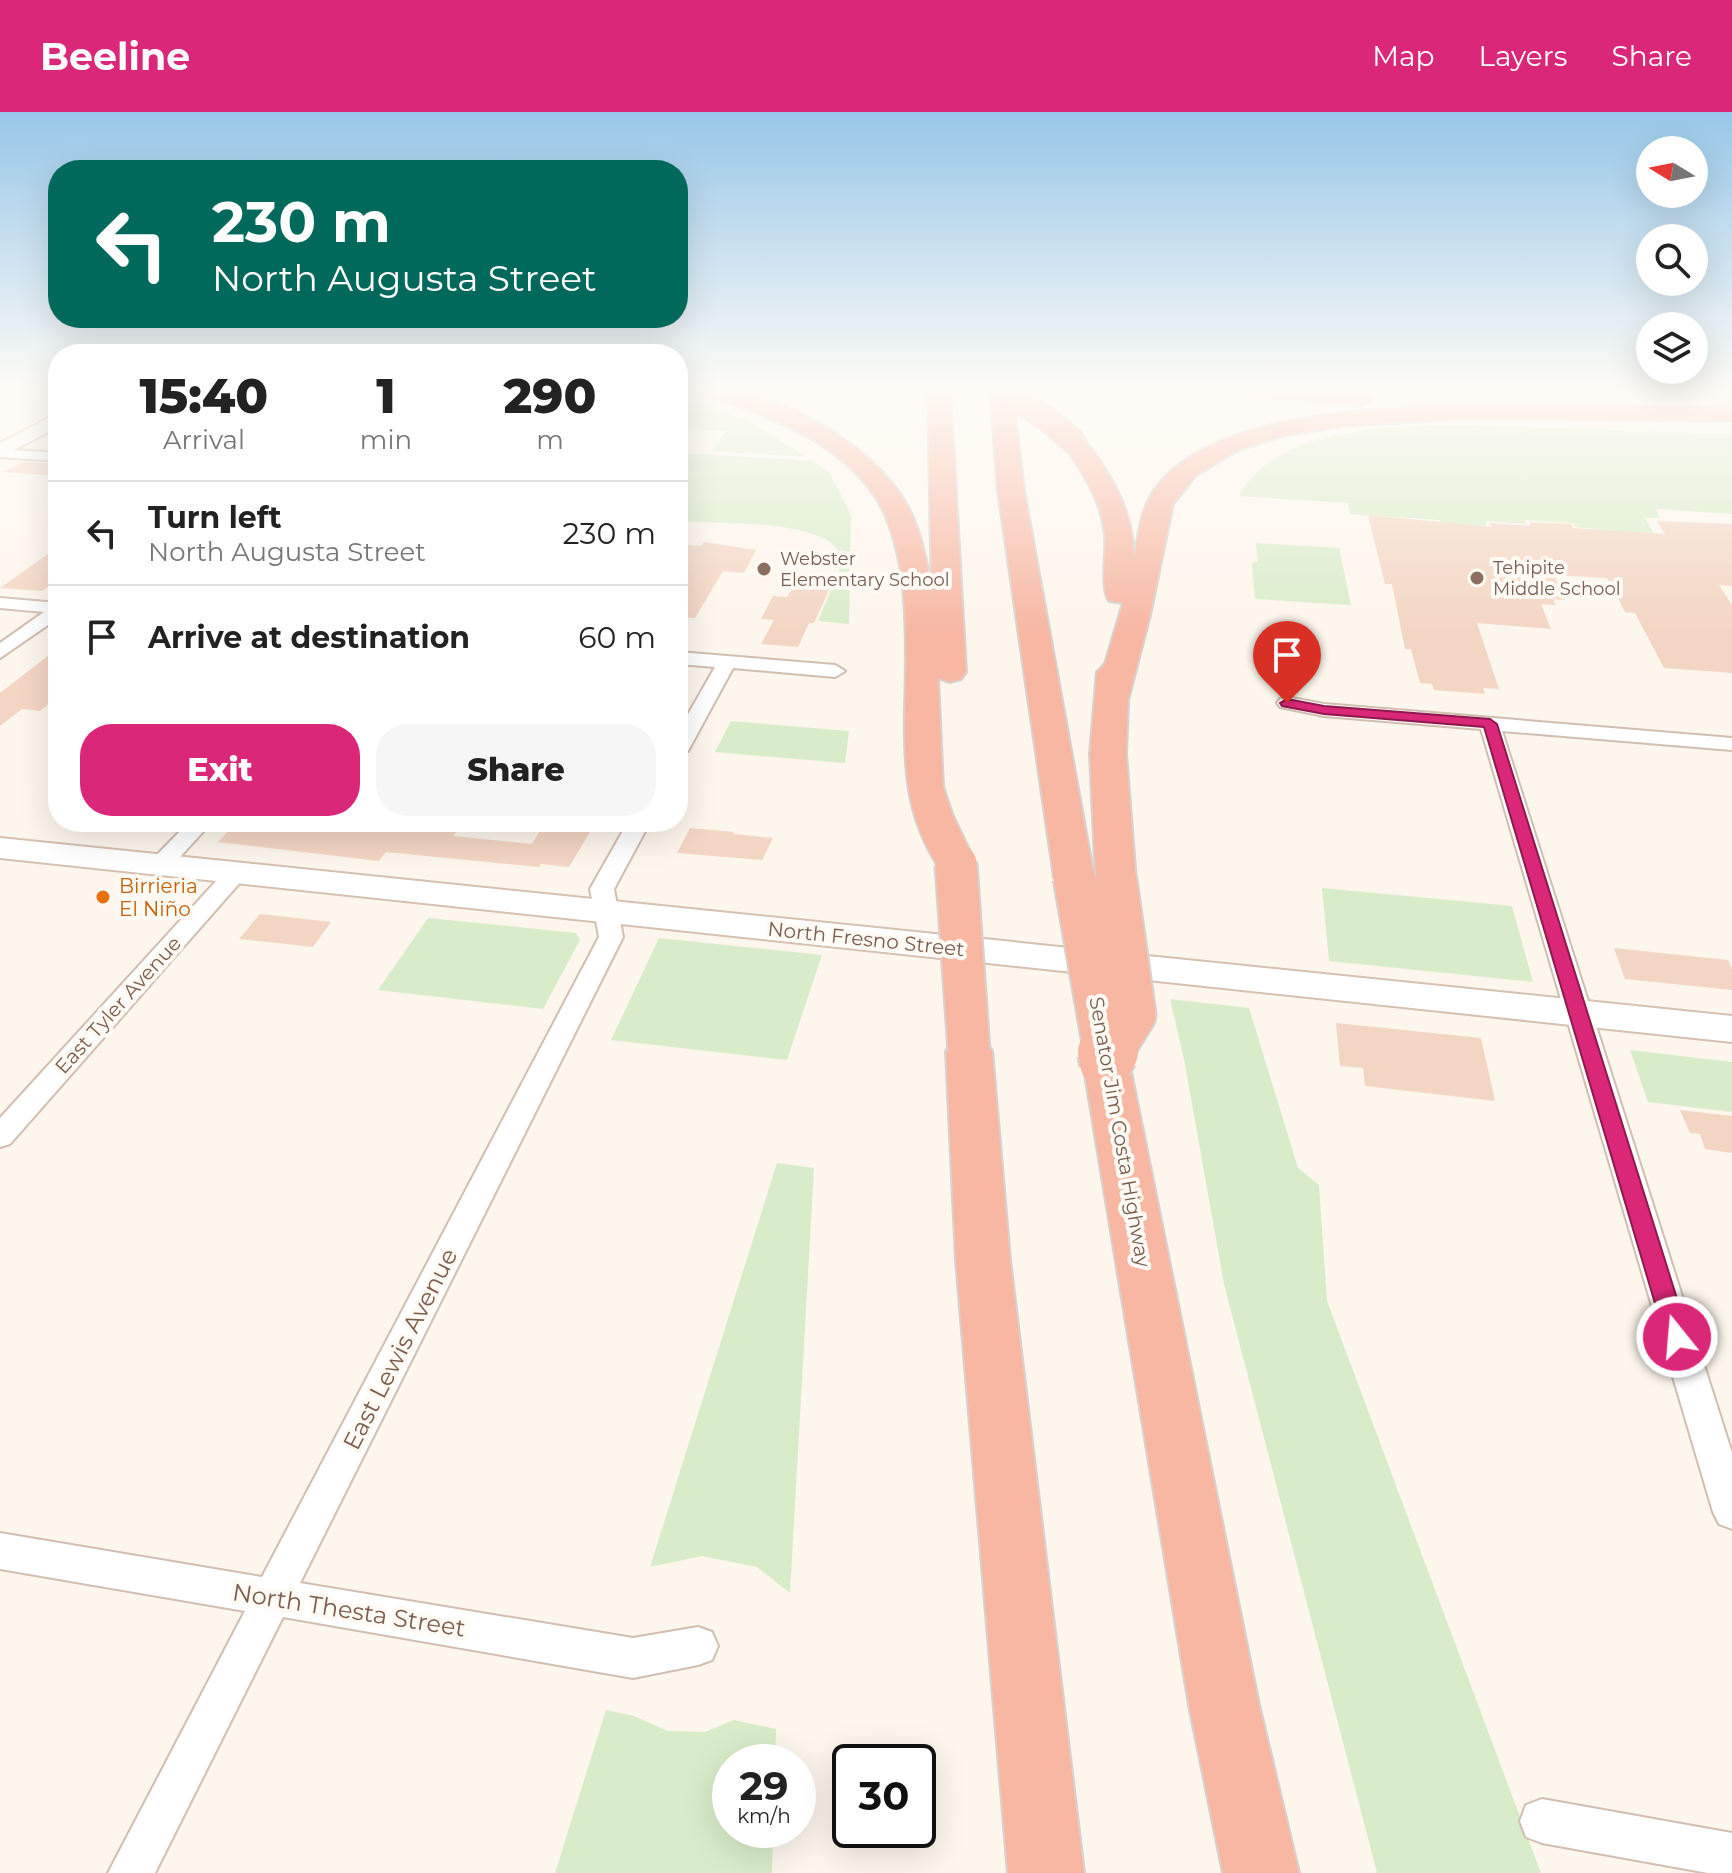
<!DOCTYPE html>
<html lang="en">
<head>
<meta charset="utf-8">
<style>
	:root { --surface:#fff; --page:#f6f6f6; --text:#222; --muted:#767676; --line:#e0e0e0; --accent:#db2777 }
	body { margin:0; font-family:Montserrat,sans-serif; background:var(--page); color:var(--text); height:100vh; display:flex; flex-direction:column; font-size:30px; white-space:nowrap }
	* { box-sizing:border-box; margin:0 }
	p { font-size:26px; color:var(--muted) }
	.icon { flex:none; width:44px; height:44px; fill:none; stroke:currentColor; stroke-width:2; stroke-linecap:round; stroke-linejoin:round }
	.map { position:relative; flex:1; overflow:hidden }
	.panel { position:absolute; left:48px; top:232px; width:640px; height:488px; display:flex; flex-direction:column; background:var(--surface); border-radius:32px; box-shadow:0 8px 32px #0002 }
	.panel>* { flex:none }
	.top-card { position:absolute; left:48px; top:48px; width:640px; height:168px; border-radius:32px; box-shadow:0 8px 32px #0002; background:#00695c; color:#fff; overflow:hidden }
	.needle { width:52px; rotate:280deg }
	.controls { position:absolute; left:1636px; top:24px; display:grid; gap:16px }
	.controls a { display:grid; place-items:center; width:72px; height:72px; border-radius:50%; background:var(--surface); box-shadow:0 8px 32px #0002; font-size:40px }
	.speed { position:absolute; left:712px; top:1632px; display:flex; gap:16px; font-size:40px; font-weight:700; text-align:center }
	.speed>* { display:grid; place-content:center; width:104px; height:104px; border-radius:50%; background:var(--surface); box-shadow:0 8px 32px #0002; line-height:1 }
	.speed small { font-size:20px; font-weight:400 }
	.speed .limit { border:4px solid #111; border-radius:12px; background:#fff; color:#111 }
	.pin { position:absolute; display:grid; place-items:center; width:68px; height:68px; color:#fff; margin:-82px -34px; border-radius:50% 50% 50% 0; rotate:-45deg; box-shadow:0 0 8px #0007 }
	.pin .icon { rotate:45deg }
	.me { position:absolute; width:88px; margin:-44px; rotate:343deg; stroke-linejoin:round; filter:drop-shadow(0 0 6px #0008) }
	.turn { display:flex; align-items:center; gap:28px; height:168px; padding:0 32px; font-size:36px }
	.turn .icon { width:104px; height:104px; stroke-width:2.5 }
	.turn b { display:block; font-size:56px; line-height:68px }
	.eta { display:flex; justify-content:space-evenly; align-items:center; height:136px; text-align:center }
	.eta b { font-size:48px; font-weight:800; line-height:56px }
	.primary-button { display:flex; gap:16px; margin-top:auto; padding:16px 32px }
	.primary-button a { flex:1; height:92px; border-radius:32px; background:var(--accent); color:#fff; font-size:32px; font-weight:800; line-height:92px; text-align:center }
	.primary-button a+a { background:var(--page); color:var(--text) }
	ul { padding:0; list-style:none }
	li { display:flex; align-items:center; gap:24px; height:104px; padding:0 32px; border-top:2px solid var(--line) }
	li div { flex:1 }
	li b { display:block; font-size:30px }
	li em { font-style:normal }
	header { display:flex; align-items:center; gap:48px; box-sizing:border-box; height:112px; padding:0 40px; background:var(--accent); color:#fff }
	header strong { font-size:38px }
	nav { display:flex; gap:44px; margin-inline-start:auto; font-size:28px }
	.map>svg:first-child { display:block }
	.green { fill:#d8ecc9 }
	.building { fill:#f3d5c3 }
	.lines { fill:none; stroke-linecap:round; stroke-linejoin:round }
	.street-casing { stroke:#d1beb0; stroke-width:4 }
	.secondary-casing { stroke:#d6c0b0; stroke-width:4 }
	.highway-casing { stroke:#dad1cd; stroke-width:4 }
	.street { fill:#fff; fill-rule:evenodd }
	.secondary { fill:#fff; fill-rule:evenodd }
	.highway { fill:#f7b7a3; fill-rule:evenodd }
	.highway-bridge-far2-casing { stroke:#dad1cd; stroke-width:27; stroke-linecap:butt }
	.highway-bridge-far1-casing { stroke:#dad1cd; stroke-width:45; stroke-linecap:butt }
	.highway-bridge-casing { stroke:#dad1cd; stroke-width:56; stroke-linecap:butt }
	.highway-bridge-far2 { stroke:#f7b7a3; stroke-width:25 }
	.highway-bridge-far1 { stroke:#f7b7a3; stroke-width:41 }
	.highway-bridge { stroke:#f7b7a3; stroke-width:52 }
	.route { fill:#db2777; stroke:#8e194d; stroke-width:2 }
	.education-dot { fill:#8d6e63; stroke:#fffaf3; stroke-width:3 }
	.food-dot { fill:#e8710a; stroke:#fffaf3; stroke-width:3 }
	.labels { text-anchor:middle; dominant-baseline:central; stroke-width:8; stroke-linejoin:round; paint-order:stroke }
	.far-education-label { font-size:18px; fill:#785e54; stroke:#fffaf3; text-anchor:start }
	.food-label { font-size:20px; fill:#c56008; stroke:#fffaf3; text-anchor:start }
	.street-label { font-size:20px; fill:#7a5c4d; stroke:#fffaf3 }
	.near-street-label { font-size:24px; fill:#7a5c4d; stroke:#fffaf3 }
</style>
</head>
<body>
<header>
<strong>Beeline</strong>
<nav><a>Map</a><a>Layers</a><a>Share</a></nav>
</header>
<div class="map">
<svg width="1732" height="1761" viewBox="0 0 1732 1761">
	<rect width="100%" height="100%" fill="#fdf6ec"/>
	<!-- green -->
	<g class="green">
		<polygon points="678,284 750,310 807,345 712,339 726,319 678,316"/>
		<path d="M1456,313l276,9v80l-76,-5 4,9h-15l10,17 -79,-8 -2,-4 -49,-3 1,4 -40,-3v6l-44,-4 -2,-3 -90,-6 -2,-11 -109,-7c35,-69 149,-69 217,-71z"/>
		<path d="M701,342l111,7 17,11 22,43 -2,109 -31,-3 26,-63c-5,-7 -10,-14 -17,-18 -39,-20 -106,-16 -149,-19v-66z"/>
		<polygon points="1256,431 1339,436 1351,493 1255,487 1252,450 1258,450"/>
		<polygon points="731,609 849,619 845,651 715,640"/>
		<polygon points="1322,776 1512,794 1533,870 1329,849"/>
		<polygon points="428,806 576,821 580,828 543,897 378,878"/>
		<polygon points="659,826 822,843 787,948 611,928"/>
		<polygon points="1170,887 1249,896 1298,1056 1319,1073 1327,1189 1541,1761 1377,1761 1224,1172 1184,947"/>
		<polygon points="1630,938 1732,950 1732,1000 1648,990"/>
		<polygon points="777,1051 814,1056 790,1481 757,1455 702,1444 650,1455"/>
		<polygon points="606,1598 634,1604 668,1619 705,1620 734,1608 776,1617 775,1650 730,1650 730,1718 773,1718 772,1761 555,1761"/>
	</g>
	<!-- building -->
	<g class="building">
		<polygon points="22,350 58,352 58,364 4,360"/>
		<polygon points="1368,403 1492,415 1490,411 1531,414 1529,410 1571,412 1573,416 1665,422 1657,409 1732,412 1732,474 1719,473 1732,493 1732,561 1664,556 1635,501 1625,500 1607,466 1554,463 1565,488 1553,487 1556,493 1541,492 1551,517 1477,511 1499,577 1483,576 1485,582 1434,578 1432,572 1420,571 1411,537 1405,537 1392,472 1385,472"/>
		<polygon points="704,430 756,438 744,461 723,459 695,506 678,505 678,432 701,434"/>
		<polygon points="58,435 58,468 42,479 0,476"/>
		<polygon points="794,473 830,476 814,511 809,511 798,535 761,532 774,508 761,507 773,484 787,485"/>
		<polygon points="58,536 58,584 40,599 22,597 0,614 0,581"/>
		<polygon points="237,710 349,716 354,710 406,710 459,716 453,724 532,732 541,717 554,718 559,710 596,710 569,755 541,752 539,755 386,740 379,749 218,730"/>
		<polygon points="690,716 734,720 733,722 773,726 762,748 677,741"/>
		<polygon points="260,802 331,810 313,835 239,827"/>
		<polygon points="1614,836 1728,848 1732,858 1732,878 1625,867"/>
		<polygon points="1336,911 1481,926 1495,989 1365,974 1363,956 1340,954"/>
		<polygon points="1680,998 1732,1004 1732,1041 1705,1037 1700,1022 1690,1021"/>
	</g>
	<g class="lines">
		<defs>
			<g id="street">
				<polygon points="0,337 58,341 58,349 0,345"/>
				<polygon points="0,486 58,491 58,506 0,546 0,531 44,500 0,496"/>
				<polygon points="678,540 835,553 845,559 835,565 733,556 688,639 678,645 678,620 715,555 678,552"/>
				<polygon points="1287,585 1324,592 1732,626 1732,638 1502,619 1732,1341 1732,1417 1719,1412 1713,1400 1481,617 1324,604 1280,595 1277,591 1280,587"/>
				<polygon points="189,710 212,710 168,758 152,758 148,753 152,748"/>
				<polygon points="628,710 650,710 614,777 623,825 300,1471 633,1526 698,1515 712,1520 718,1534 712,1548 698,1553 633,1566 283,1505 155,1761 108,1761 245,1499 0,1457 0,1421 262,1465 599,825 590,777"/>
				<polygon points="236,754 244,756 248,761 244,766 10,1032 0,1035 0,1006 228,756"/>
				<polygon points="1542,1687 1732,1721 1732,1761 1708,1761 1542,1731 1526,1725 1520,1709 1526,1693"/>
			</g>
			<g id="secondary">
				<polygon points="58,301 58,315 0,345 0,331"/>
				<polygon points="0,726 1732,904 1732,930 0,746"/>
			</g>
			<g id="highway">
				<path d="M693,275c74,-4 179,54 215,120 15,28 21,63 24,94l-4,-214h22l16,285 -5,7 -11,3 -12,-4 5,109 9,27 24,50 -6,8 -14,4 -14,-4c-36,-52 -38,-103 -37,-163 2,-65 6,-167 -35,-220 -41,-53 -113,-78 -174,-97z"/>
				<polygon points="990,275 1012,275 1024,379 1094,765 1088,773 1074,777 1060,773 1054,765 998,379"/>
				<path d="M1227,275c24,-1 134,-3 146,12l-11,7 -124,-12z"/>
				<path d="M1464,293l268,2v14l-268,-2 -122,7 -56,9 -48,15 -42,25 -23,29 -23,111 -22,85 -2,54 10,127 -6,8 -14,4 -14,-4 -6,-8 -6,-127 7,-82 8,-8 18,-61 -14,-2c-9,-12 -2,-51 -4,-68 -5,-36 -23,-62 -43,-91l4,-5h16c29,36 50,72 52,119 4,-17 6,-38 13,-53 43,-91 231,-95 317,-98z"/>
				<polygon points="969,924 985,928 992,939 1010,1148 1084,1761 1008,1761 956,1148 946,939 953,928"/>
				<polygon points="1106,935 1122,939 1129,950 1259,1593 1299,1761 1223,1761 1189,1593 1083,950 1090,939"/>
			</g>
		</defs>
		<!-- street casing -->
		<use href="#street" class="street-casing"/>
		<!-- secondary casing -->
		<use href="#secondary" class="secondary-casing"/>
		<!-- highway casing -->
		<use href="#highway" class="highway-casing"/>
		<!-- street -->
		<use href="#street" class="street"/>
		<!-- secondary -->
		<use href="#secondary" class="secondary"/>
		<!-- highway -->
		<use href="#highway" class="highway"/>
		<defs>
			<polyline id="highway-bridge-far2" points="998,275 1046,306 1074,330"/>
			<g id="highway-bridge-far1">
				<polyline points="956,752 969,939"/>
				<polyline points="1074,765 1105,942"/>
				<polyline points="1111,942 1135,903 1116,769"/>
			</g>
			<g id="highway-bridge">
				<polyline points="1104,940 1106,950"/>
				<polyline points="1106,950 1112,940"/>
			</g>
		</defs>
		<!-- highway-bridge-far2 casing -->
		<use href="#highway-bridge-far2" class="highway-bridge-far2-casing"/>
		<!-- highway-bridge-far1 casing -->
		<use href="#highway-bridge-far1" class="highway-bridge-far1-casing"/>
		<!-- highway-bridge casing -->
		<use href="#highway-bridge" class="highway-bridge-casing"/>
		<!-- highway-bridge-far2 -->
		<use href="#highway-bridge-far2" class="highway-bridge-far2"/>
		<!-- highway-bridge-far1 -->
		<use href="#highway-bridge-far1" class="highway-bridge-far1"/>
		<!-- highway-bridge -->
		<use href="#highway-bridge" class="highway-bridge"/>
	</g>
	<!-- sky -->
	<linearGradient id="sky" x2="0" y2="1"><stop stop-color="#97c7e8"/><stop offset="0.53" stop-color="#fefbf6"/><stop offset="1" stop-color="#fefbf6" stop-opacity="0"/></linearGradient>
	<rect width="1732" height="521" fill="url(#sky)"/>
	<!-- route -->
	<polygon class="route" points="1287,587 1324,594 1490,607 1497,612 1689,1225 1685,1231 1677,1234 1669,1231 1665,1225 1484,615 1324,602 1282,594 1280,591"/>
	<!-- markers -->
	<g class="education-dot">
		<circle cx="764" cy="457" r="8"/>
		<circle cx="1477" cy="466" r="8"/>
	</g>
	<circle class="food-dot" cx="103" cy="785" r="8"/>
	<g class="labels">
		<!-- far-education labels -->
		<g class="far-education-label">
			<text x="780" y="447">Webster<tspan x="780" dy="21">Elementary School</tspan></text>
			<text x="1493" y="456">Tehipite<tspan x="1493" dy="21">Middle School</tspan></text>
		</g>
		<!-- food labels -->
		<g class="food-label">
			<text x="119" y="774">Birrieria<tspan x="119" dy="23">El Niño</tspan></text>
		</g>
		<!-- street labels -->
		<g class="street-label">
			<text transform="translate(866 827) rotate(6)">North Fresno Street</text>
			<text transform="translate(118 893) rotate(-48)">East Tyler Avenue</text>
			<text transform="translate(1120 1020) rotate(80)">Senator Jim Costa Highway</text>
		</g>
		<!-- near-street labels -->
		<g class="near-street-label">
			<text transform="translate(400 1237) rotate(-63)">East Lewis Avenue</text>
			<text transform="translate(349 1498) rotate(9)">North Thesta Street</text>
		</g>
	</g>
</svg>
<div class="controls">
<a><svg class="needle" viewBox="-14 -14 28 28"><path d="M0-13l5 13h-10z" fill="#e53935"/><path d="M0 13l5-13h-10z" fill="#767676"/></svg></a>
<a><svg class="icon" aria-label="search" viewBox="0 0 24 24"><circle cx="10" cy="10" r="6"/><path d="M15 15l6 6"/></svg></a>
<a><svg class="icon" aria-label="layers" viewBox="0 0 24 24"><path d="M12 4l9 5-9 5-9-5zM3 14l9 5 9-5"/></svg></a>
</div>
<div class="speed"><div>29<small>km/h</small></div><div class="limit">30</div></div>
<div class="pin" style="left:1287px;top:591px;background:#d93025"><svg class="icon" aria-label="arrive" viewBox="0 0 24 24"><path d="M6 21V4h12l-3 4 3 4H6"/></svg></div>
<svg class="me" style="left:1677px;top:1225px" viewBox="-20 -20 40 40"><circle r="17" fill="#db2777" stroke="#fff" stroke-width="3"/><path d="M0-11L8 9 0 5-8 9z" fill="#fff"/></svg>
<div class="top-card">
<div class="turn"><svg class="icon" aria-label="left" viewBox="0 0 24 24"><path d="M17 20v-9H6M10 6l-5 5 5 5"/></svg><div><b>230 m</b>North Augusta Street</div></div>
</div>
<section class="panel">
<div class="eta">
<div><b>15:40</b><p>Arrival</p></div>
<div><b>1</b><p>min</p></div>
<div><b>290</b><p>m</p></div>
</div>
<ul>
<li><svg class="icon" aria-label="left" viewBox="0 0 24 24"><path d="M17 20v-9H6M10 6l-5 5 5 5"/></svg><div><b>Turn left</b><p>North Augusta Street</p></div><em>230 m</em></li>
<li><svg class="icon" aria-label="arrive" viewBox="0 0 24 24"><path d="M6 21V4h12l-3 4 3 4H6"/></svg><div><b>Arrive at destination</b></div><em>60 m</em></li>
</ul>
<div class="primary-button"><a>Exit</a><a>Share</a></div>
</section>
</div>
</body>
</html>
